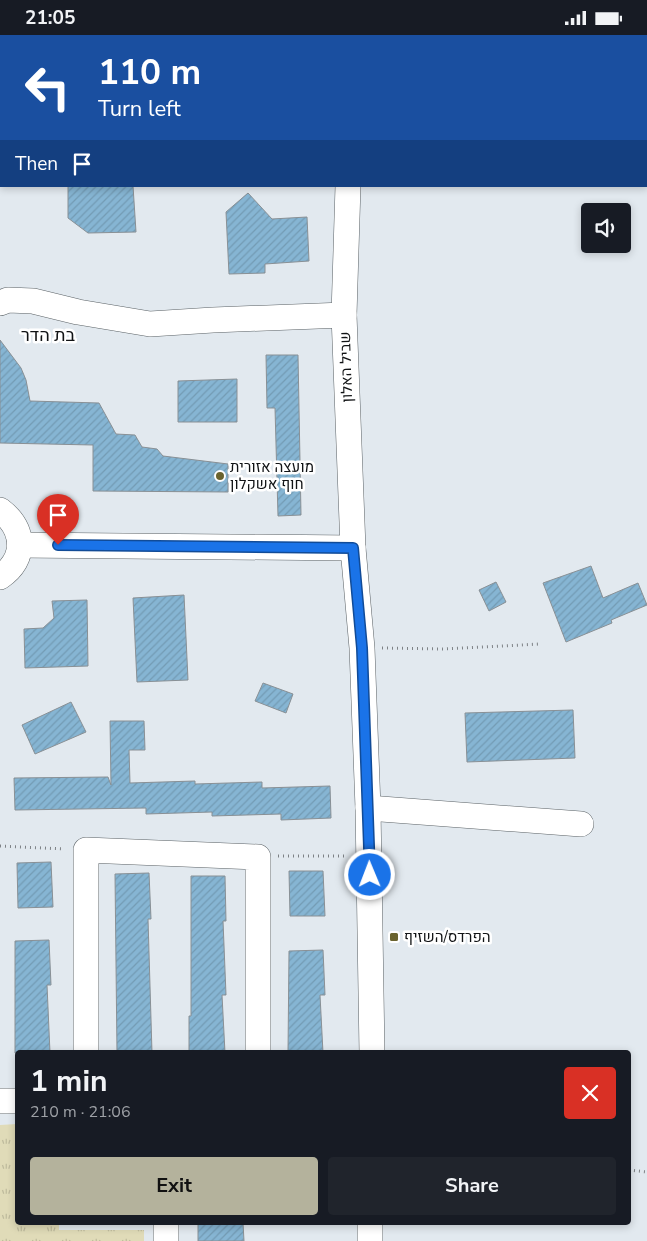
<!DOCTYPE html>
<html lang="en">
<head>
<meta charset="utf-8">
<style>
	:root { --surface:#171b24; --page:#20242c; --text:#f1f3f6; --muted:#9ea1a6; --accent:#b4b29c }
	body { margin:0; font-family:"Nunito Sans",Heebo,sans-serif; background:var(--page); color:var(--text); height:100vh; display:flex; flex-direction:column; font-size:19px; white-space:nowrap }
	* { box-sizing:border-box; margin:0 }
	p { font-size:16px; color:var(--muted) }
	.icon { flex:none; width:28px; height:28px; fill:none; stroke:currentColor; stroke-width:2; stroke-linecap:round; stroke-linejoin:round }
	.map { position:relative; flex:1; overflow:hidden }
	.sheet { position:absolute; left:15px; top:1015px; width:616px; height:175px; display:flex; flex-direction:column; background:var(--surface); border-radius:5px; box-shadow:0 2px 8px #0003 }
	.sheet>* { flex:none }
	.banner { position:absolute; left:0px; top:0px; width:648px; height:152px; box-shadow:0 2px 8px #0003; background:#1a4fa0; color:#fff; overflow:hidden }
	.buttons { position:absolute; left:581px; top:168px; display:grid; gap:10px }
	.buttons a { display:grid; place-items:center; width:50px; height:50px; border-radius:5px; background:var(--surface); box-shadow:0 2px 8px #0003; font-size:25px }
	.pin { position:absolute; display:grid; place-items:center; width:42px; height:42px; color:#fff; margin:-51px -21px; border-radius:50% 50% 50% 0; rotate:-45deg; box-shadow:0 0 5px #0007 }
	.pin .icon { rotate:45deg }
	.me { position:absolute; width:55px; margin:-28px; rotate:359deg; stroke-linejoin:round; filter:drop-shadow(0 0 4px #0008) }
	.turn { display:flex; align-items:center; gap:18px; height:105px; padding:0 15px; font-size:22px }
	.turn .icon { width:65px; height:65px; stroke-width:2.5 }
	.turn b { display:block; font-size:35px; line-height:42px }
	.then { display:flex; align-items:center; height:48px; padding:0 15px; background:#0003; gap:10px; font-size:19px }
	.round { display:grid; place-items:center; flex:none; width:52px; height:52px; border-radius:5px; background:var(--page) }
	.summary { display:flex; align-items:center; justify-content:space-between; height:85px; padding:0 15px }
	h1 { font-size:30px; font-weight:700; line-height:38px }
	.primary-button { display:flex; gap:10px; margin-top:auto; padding:10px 15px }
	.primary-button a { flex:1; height:58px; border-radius:5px; background:var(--accent); color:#111; font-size:20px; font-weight:700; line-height:58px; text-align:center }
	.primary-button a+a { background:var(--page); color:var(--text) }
	.status { display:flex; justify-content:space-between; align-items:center; height:35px; padding:0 25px; background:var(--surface); direction:ltr }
	.status svg { height:14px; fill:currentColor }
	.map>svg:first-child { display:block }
	.grass { fill:url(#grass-tufts) }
	.building { fill:url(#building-hatch); stroke:#899095 }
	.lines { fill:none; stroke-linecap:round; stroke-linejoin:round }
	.minor-casing { stroke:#5b6266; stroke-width:26 }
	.path { stroke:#7d8185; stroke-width:3; stroke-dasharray:1 4; stroke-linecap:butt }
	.minor { stroke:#fff; stroke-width:25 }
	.route-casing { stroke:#114b97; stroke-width:12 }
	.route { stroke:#1a73e8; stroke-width:9 }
	.poi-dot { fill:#6a632f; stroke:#fff; stroke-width:2 }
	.labels { text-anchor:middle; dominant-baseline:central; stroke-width:5; stroke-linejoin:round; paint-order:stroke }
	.street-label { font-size:15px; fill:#111315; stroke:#fff }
	.poi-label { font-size:15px; fill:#111315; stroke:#fff; text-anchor:start }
	.quarter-label { font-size:18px; fill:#111315; stroke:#fff }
</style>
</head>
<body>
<div class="status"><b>21:05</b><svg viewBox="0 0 49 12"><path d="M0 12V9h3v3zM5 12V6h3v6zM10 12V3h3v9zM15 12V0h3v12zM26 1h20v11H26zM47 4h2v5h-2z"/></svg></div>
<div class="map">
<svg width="647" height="1206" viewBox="0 0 647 1206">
	<defs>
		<pattern id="grass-tufts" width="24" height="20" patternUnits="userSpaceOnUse" patternTransform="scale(1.25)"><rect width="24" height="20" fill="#e0dbb8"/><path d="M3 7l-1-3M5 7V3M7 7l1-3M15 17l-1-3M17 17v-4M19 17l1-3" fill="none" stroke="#bfbb9d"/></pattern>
		<pattern id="building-hatch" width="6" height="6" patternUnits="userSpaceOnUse" patternTransform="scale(1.25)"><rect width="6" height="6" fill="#86b5d3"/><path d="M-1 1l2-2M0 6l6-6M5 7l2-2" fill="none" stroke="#739bb4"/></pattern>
	</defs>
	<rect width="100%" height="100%" fill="#e2e9ef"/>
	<!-- grass -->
	<polygon class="grass" points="17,1089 18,1188 59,1188 59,1195 144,1195 144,1206 0,1206 0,1090"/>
	<!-- building -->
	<g class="building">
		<polygon points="68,151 133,151 136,197 88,198 68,183"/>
		<polygon points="248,158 272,184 307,182 309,226 265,229 265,238 229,239 226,177"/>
		<polygon points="0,305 21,333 26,345 30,366 99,368 116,399 135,400 142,412 157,414 163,421 228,429 228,457 93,456 93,410 0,408"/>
		<polygon points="266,320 298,320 301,480 278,481 275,373 267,373"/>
		<polygon points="237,344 237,387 178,387 178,346"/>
		<polygon points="591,531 603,563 638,548 647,570 611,585 612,588 566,607 543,548"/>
		<polygon points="496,547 506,567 489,576 479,555"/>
		<polygon points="184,560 188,645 137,647 133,563"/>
		<polygon points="87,565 88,631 25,633 24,594 43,593 54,583 52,566"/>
		<polygon points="263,648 293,659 286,678 255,666"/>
		<polygon points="71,667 86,697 35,719 22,690"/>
		<polygon points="573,675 575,723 467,727 465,678"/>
		<polygon points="110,686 144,686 145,715 129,715 130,748 195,746 195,749 262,747 262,753 330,751 331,783 281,785 281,779 212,781 212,777 146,779 146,773 15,775 14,743 108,742 111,750"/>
		<polygon points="51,827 53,872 18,873 17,828"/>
		<polygon points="289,836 323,836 325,881 290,881"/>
		<polygon points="149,838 151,884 148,884 152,1018 117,1018 115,839"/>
		<polygon points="191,841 225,841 226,886 223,886 226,960 222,960 225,1018 189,1018 189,981 191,981"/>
		<polygon points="49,905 51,950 47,950 50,1018 15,1018 15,906"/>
		<polygon points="323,915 325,960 320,960 323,1018 288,1018 289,916"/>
		<polygon points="198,1188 243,1188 244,1206 198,1206"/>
	</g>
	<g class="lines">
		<defs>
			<g id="minor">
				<polyline points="353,1 353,0"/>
				<polyline points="348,151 344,280 353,513 362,613 368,773 372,1018"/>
				<polyline points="0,268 8,265 33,266 78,277 150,289 213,285 344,280"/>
				<path d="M0,475c25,19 27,49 0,67"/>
				<polyline points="19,510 353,513"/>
				<polyline points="368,773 581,789"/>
				<polyline points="86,1018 86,815 258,822 258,1018"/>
				<polyline points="0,1066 18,1066"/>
				<polyline points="166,1206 166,1188"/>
				<polyline points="370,1206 370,1188"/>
			</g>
		</defs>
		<!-- minor casing -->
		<use href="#minor" class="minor-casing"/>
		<!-- path -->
		<g class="path">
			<polyline points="382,613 442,614 540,609"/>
			<polyline points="0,811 64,814"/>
			<polyline points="278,821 347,821"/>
			<polyline points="629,1135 647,1137"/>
		</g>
		<!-- minor -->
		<use href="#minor" class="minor"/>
	</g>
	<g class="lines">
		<defs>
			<polyline id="route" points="58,510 353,513 362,613 370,840"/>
		</defs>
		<!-- route casing -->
		<use href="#route" class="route-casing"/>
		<!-- route -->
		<use href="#route" class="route"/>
	</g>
	<!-- markers -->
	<g class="poi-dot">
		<circle cx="220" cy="441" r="5"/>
		<rect x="389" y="897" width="10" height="10" rx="2.5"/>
	</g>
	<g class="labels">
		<!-- street labels -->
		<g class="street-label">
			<text transform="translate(346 332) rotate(-92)">שביל האלון</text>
		</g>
		<!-- poi labels -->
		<g class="poi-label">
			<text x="230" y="432">מועצה אזורית<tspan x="230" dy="17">חוף אשקלון</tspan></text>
			<text x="404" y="902">הפרדס/השזיף</text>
		</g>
		<!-- quarter labels -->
		<g class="quarter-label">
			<text x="48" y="300">בת הדר</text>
		</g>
	</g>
</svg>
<div class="buttons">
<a><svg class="icon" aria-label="sound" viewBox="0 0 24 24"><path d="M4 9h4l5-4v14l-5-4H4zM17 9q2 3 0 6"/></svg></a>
</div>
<div class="pin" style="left:58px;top:510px;background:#d93025"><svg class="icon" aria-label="arrive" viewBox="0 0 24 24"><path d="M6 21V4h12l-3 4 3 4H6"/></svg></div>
<svg class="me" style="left:370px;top:840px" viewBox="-20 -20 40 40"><circle r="17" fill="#1a73e8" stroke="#fff" stroke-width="3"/><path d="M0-11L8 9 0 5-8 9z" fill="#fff"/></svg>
<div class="banner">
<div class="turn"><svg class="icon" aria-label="left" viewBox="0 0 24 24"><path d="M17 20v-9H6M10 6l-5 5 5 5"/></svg><div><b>110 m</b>Turn left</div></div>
<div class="then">Then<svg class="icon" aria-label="arrive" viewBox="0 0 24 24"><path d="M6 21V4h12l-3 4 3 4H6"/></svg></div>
</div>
<section class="sheet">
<div class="summary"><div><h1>1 min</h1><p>210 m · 21:06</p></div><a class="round" style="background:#d93025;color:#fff"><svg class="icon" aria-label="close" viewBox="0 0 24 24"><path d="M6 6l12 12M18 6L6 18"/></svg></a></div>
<div class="primary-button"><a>Exit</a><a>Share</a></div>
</section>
</div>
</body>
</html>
